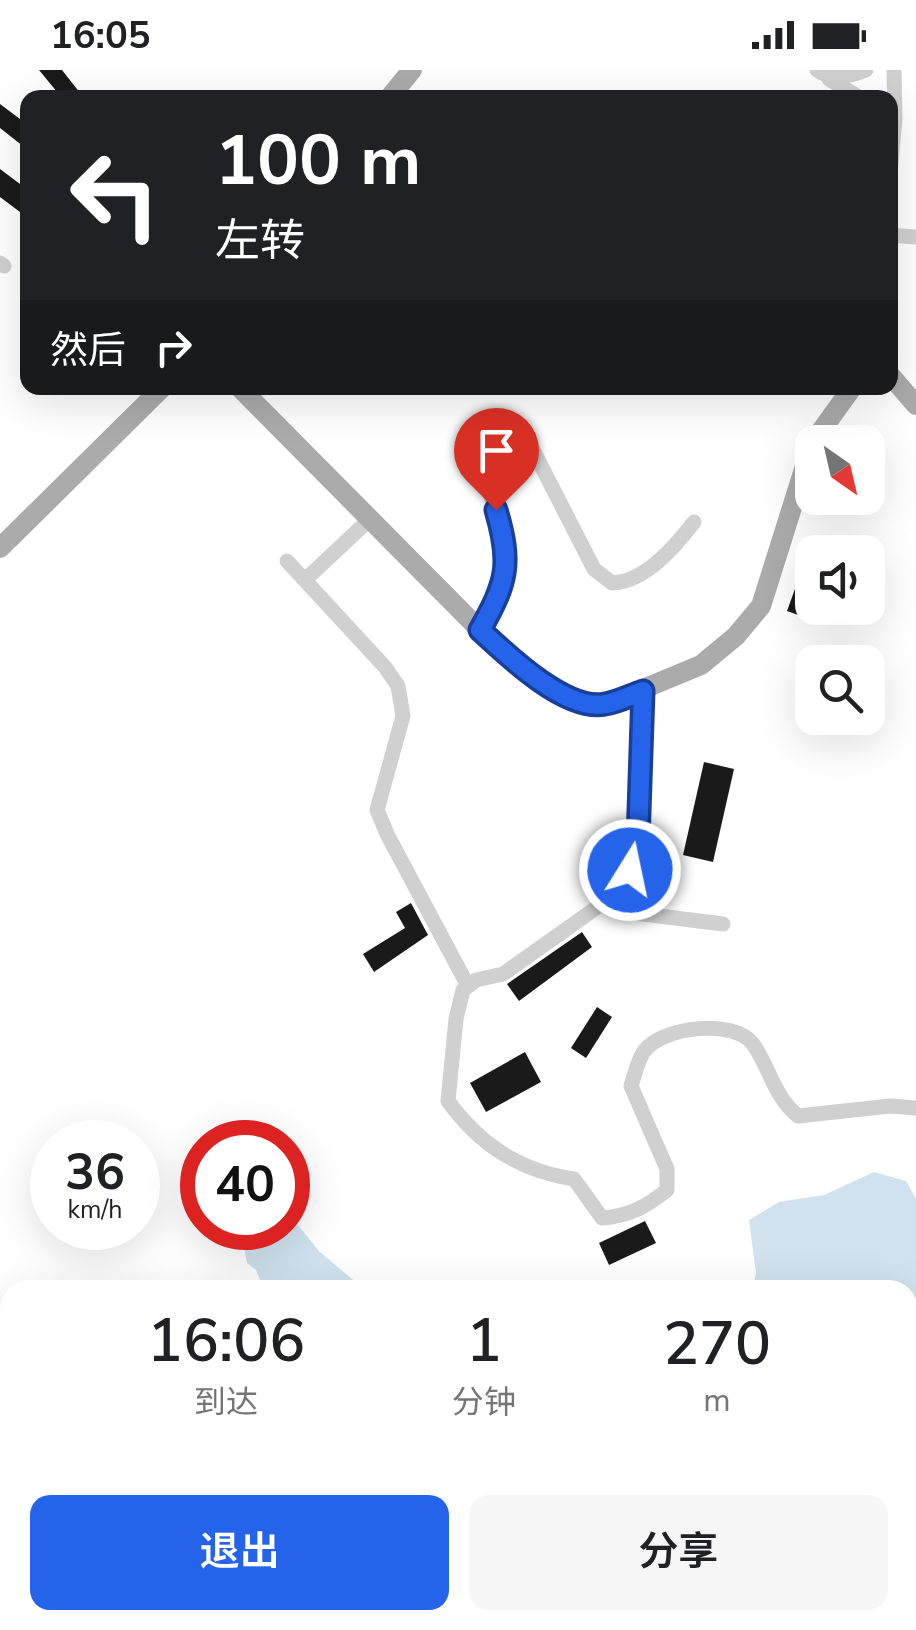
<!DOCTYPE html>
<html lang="zh">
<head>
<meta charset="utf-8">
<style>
	:root { --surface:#fff; --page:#f6f6f6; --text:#202124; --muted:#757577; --accent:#2563eb }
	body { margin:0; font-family:"Nunito Sans","Noto Sans SC",sans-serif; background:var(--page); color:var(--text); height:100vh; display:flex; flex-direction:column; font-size:38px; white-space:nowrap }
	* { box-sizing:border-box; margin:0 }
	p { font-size:32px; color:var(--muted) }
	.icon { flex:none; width:55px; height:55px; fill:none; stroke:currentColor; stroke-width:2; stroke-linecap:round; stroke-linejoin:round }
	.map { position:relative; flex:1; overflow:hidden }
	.sheet { position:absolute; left:0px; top:1210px; width:918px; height:350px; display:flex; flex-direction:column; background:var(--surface); border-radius:30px 30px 0 0; box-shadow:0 10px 40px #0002 }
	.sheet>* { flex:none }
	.guide { position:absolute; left:20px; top:20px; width:878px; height:305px; border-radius:20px; box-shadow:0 10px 40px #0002; background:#202124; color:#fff; overflow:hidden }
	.needle { width:65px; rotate:146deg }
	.controls { position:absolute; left:795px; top:355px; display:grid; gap:20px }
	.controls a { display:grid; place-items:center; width:90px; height:90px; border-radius:20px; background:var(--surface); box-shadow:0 10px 40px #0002; font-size:50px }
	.speed { position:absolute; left:30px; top:1050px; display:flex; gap:20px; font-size:50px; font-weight:700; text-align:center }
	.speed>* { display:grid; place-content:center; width:130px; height:130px; border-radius:50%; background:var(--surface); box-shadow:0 10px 40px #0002; line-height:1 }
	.speed small { font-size:25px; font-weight:400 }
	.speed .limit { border:15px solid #d22; background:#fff; color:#111 }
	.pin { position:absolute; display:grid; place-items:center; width:85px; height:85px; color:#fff; margin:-102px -42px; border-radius:50% 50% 50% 0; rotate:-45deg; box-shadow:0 0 10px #0007 }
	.pin .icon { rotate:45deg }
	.me { position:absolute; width:110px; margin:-55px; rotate:10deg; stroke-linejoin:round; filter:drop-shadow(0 0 8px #0008) }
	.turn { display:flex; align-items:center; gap:35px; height:210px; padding:0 30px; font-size:45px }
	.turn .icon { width:130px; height:130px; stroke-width:2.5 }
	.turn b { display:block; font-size:70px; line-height:85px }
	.then { display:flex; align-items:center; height:95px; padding:0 30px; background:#0003; gap:20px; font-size:38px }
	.eta { display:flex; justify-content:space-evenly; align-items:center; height:170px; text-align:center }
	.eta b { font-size:60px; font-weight:600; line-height:70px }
	.button { display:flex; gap:20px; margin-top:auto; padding:20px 30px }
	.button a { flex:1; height:115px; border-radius:20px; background:var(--accent); color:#fff; font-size:40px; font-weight:600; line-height:115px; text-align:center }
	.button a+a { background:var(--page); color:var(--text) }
	.status { display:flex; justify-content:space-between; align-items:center; height:70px; padding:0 50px; background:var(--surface); direction:ltr }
	.status svg { height:28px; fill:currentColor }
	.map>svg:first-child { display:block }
	.water { fill:#cfe2ee }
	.building { fill:#1a1a1a }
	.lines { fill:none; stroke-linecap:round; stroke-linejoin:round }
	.minor { stroke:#d0d0d0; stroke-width:15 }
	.major { stroke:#ababab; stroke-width:20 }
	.route-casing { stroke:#184099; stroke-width:25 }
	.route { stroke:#2563eb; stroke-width:18 }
</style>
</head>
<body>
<div class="status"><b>16:05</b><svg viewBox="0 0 49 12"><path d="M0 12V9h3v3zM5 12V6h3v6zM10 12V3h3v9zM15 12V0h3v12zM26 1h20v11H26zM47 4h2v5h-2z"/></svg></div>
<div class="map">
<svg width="916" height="1560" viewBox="0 0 916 1560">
	<rect width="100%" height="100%" fill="#fff"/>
	<!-- water -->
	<g class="water">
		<polygon points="874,1102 906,1111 916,1129 916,1282 908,1286 908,1220 752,1220 756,1203 749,1150 779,1132 824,1125"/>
		<polygon points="288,1143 319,1181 365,1220 264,1220 256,1200 247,1193 241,1162 251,1158 288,1158"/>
		<polygon points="908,1422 916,1430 916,1560 778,1560 771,1550 908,1550"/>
	</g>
	<!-- building -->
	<g class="building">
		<polygon points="39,0 62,0 84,28 62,28"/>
		<polygon points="0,34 28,55 28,80 0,58"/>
		<polygon points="0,99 28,120 28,148 0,127"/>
		<polygon points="805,491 812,494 812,538 833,538 827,555 787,541"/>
		<polygon points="704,692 734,699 713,792 683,785"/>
		<polygon points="411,833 428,865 374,902 363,884 405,858 396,842"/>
		<polygon points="582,862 592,877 519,931 507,914"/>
		<polygon points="597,937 612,947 586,988 571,978"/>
		<polygon points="525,982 541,1012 486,1042 470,1013"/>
		<polygon points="645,1151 656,1173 609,1195 599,1173"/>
	</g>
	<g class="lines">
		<!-- minor -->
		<g class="minor">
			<path d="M817,0c15,11 33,6 49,0"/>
			<polyline points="829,9 860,28"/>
			<polyline points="890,104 895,49 894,0"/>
			<polyline points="890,165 916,167"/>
			<polyline points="0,193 4,196"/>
			<polyline points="287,491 385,597 398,616 403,646 377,740 387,764 468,916"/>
			<polyline points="305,510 370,449"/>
			<path d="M480,560c26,-46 34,-68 16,-120 -8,-22 -15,-38 -15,-61l9,-8 22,-8 16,7 66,129 18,14c33,-1 63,-36 82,-61"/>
			<path d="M643,621l-5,150 -8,29 -24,31 -103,73 -27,6 -13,10 -7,29 -8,82c32,44 72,70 126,78l28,39c27,-2 44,-11 65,-28v-21l-36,-83c4,-11 6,-26 14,-36 18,-23 89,-32 108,-6 17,24 21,53 45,72l92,-10 26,2"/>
			<polyline points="606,831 619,841 723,854"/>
			<polyline points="916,1325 913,1339 916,1349"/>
		</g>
		<!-- major -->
		<g class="major">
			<polyline points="389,28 412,0"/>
			<polyline points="890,305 916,335"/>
			<polyline points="240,318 480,560 527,602 566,627 602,636 701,595 736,566 761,536 812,374"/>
			<polyline points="813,372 852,318"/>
			<polyline points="0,478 162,318"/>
		</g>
	</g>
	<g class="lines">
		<defs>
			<path id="route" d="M496,440c16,54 11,72 -16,120 27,25 86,82 125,74 13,-2 26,-9 38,-13l-5,150 -8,29"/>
		</defs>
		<!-- route casing -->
		<use href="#route" class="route-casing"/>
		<!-- route -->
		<use href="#route" class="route"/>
	</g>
</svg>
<div class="controls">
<a><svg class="needle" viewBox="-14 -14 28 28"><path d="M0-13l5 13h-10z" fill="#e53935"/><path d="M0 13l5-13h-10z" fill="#757577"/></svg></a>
<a><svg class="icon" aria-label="sound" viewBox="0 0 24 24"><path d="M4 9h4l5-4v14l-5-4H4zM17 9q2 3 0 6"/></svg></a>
<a><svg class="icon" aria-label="search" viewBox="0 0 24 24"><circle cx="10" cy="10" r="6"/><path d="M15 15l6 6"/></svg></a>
</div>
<div class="speed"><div>36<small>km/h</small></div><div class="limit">40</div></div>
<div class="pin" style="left:496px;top:440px;background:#d93025"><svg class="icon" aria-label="arrive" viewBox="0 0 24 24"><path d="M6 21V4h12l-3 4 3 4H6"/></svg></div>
<svg class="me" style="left:630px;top:800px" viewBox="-20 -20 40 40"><circle r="17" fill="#2563eb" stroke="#fff" stroke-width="3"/><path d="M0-11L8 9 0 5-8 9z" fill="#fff"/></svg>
<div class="guide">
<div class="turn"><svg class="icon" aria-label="left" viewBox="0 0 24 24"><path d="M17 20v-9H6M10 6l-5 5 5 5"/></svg><div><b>100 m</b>左转</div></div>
<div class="then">然后<svg class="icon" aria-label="right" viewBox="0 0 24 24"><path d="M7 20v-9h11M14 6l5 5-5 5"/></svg></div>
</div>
<section class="sheet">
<div class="eta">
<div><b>16:06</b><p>到达</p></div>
<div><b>1</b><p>分钟</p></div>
<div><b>270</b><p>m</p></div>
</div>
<div class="button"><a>退出</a><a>分享</a></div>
</section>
</div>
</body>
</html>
